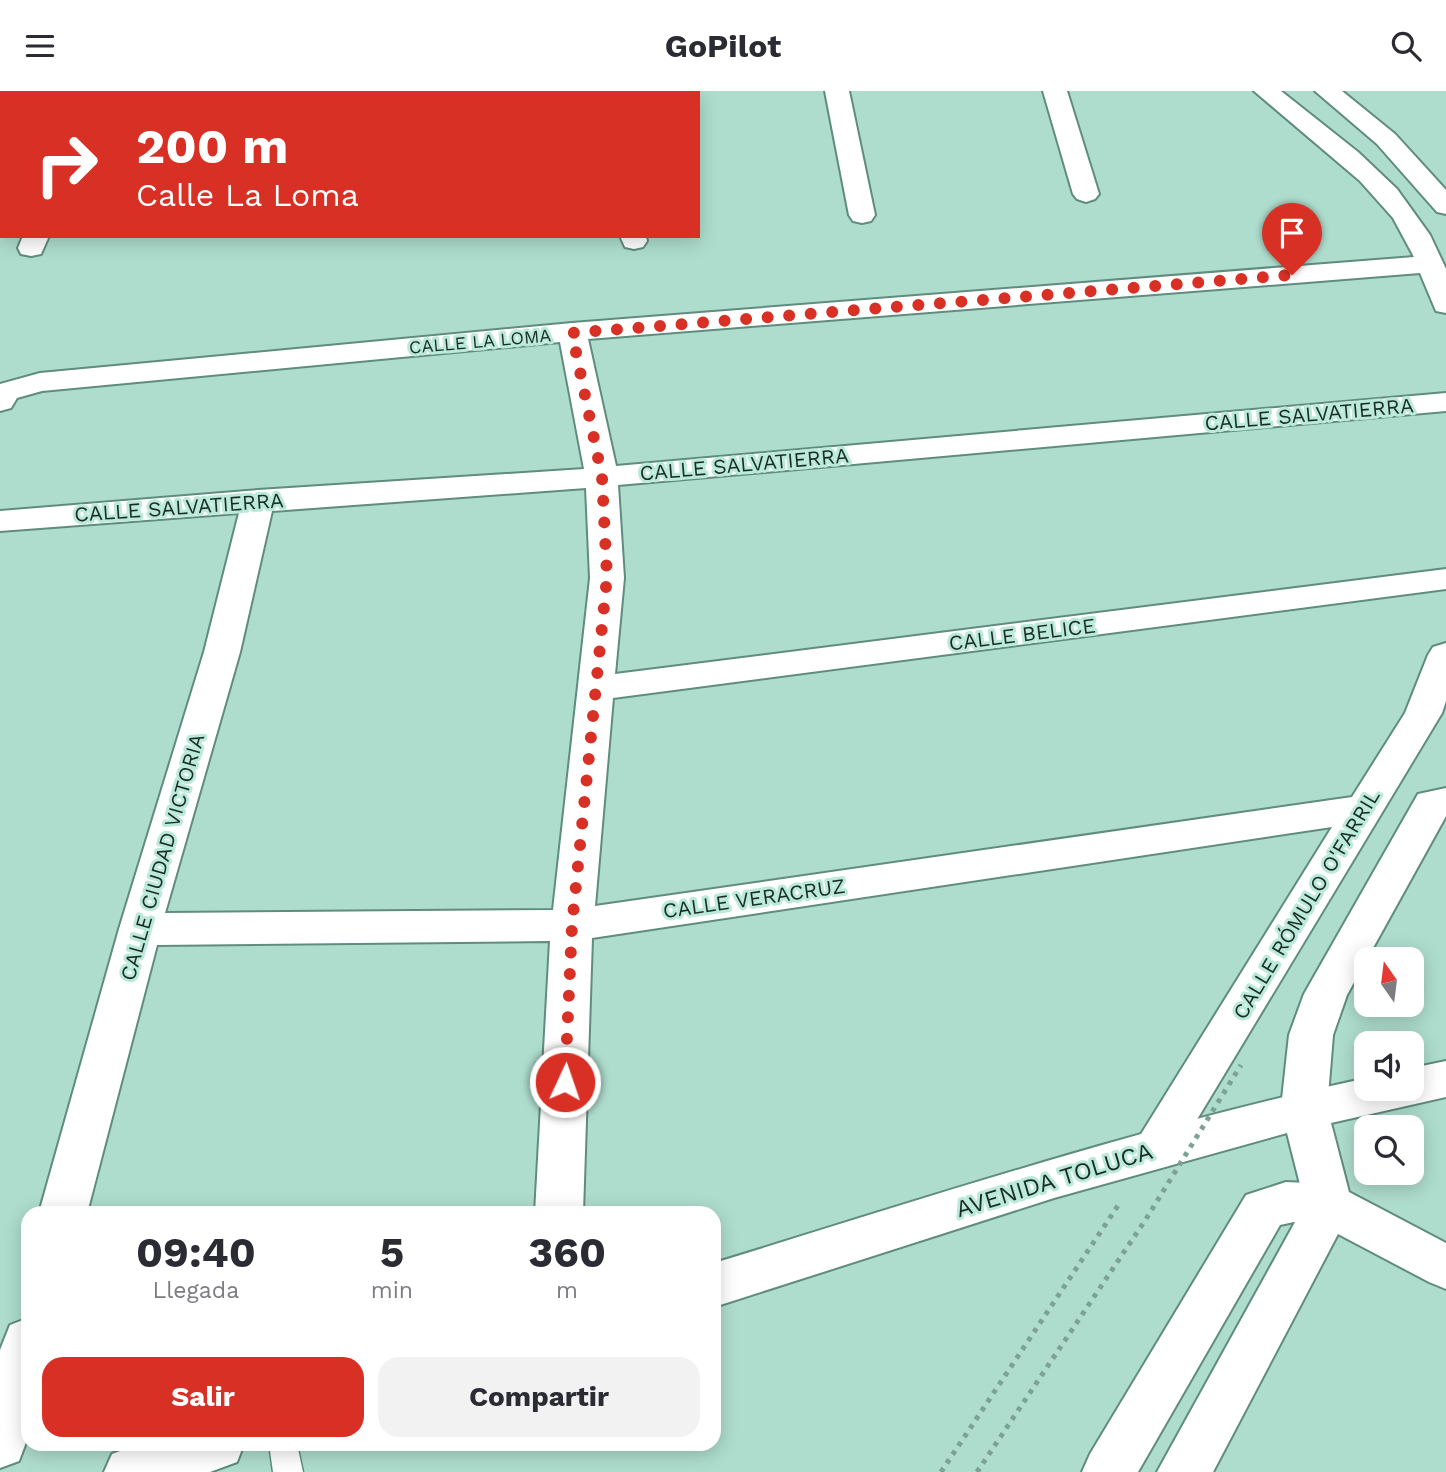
<!DOCTYPE html>
<html lang="es">
<head>
<meta charset="utf-8">
<style>
	:root { --surface:#fff; --page:#f2f2f3; --text:#2b2b33; --muted:#7c7c81; --accent:#d93025 }
	body { margin:0; font-family:"Work Sans",sans-serif; background:var(--page); color:var(--text); height:100vh; display:flex; flex-direction:column; font-size:26px; white-space:nowrap }
	* { box-sizing:border-box; margin:0 }
	p { font-size:23px; color:var(--muted) }
	.icon { flex:none; width:38px; height:38px; fill:none; stroke:currentColor; stroke-width:2; stroke-linecap:round; stroke-linejoin:round }
	.map { position:relative; flex:1; overflow:hidden }
	.drawer { position:absolute; left:21px; top:1115px; width:700px; height:245px; display:flex; flex-direction:column; background:var(--surface); border-radius:21px; box-shadow:0 4px 18px #0003 }
	.drawer>* { flex:none }
	.guide { position:absolute; left:0px; top:0px; width:700px; height:147px; box-shadow:0 4px 18px #0003; background:#d93025; color:#fff; overflow:hidden }
	.needle { width:46px; rotate:346deg }
	.buttons { position:absolute; left:1354px; top:856px; display:grid; gap:14px }
	.buttons a { display:grid; place-items:center; width:70px; height:70px; border-radius:14px; background:var(--surface); box-shadow:0 4px 18px #0003; font-size:35px }
	.pin { position:absolute; display:grid; place-items:center; width:60px; height:60px; color:#fff; margin:-72px -30px; border-radius:50% 50% 50% 0; rotate:-45deg; box-shadow:0 0 7px #0007 }
	.pin .icon { rotate:45deg }
	.me { position:absolute; width:77px; margin:-38px; rotate:3deg; stroke-linejoin:round; filter:drop-shadow(0 0 5px #0008) }
	.turn { display:flex; align-items:center; gap:24px; height:147px; padding:0 21px; font-size:32px }
	.turn .icon { width:91px; height:91px; stroke-width:2.5 }
	.turn b { display:block; font-size:49px; line-height:60px }
	.eta { display:flex; justify-content:space-evenly; align-items:center; height:119px; text-align:center }
	.eta b { font-size:42px; font-weight:700; line-height:49px }
	.action { display:flex; gap:14px; margin-top:auto; padding:14px 21px }
	.action a { flex:1; height:80px; border-radius:21px; background:var(--accent); color:#fff; font-size:28px; font-weight:700; line-height:80px; text-align:center }
	.action a+a { background:var(--page); color:var(--text) }
	header { display:flex; justify-content:space-between; align-items:center; height:91px; padding:0 21px; background:var(--surface); font-size:32px; font-weight:700 }
	.map>svg:first-child { display:block }
	.lines { fill:none; stroke-linecap:round; stroke-linejoin:round }
	.lane-casing { stroke:#5f8c7e; stroke-width:3 }
	.street-casing { stroke:#5f8c7e; stroke-width:4 }
	.secondary-casing { stroke:#5f8c7e; stroke-width:4 }
	.path { stroke:#7ca195; stroke-width:5; stroke-dasharray:4.5 6; stroke-linecap:butt }
	.lane { fill:#fff; fill-rule:evenodd }
	.street { fill:#fff; fill-rule:evenodd }
	.secondary { fill:#fff; fill-rule:evenodd }
	.path-bridge { stroke:#7ca195; stroke-width:5; stroke-dasharray:4.5 6; stroke-linecap:butt }
	.route { stroke:#d93025; stroke-width:12; stroke-dasharray:0 21.6 }
	.labels { text-anchor:middle; dominant-baseline:central; stroke-width:6; stroke-linejoin:round; paint-order:stroke }
	.far-street-label { font-size:18px; fill:#1a2c26; stroke:#bbeada }
	.street-label { font-size:21px; fill:#1a2c26; stroke:#bbeada }
	.near-street-label { font-size:24px; fill:#1a2c26; stroke:#bbeada }
</style>
</head>
<body>
<header><svg class="icon" aria-label="menu" viewBox="0 0 24 24"><path d="M4 6h16M4 12h16M4 18h16"/></svg>GoPilot<svg class="icon" aria-label="search" viewBox="0 0 24 24"><circle cx="10" cy="10" r="6"/><path d="M15 15l6 6"/></svg></header>
<div class="map">
<svg width="1446" height="1381" viewBox="0 0 1446 1381">
	<rect width="100%" height="100%" fill="#aeddcd"/>
	<g class="lines">
		<defs>
			<polygon id="lane" points="269,1353 297,1353 303,1381 273,1381"/>
			<g id="street">
				<rect x="79" y="0" width="24" height="2"/>
				<rect x="617" y="0" width="24" height="2"/>
				<polygon points="825,0 849,0 875,124 871,130 862,132 853,130 849,124"/>
				<polygon points="1043,0 1067,0 1099,103 1095,108 1086,111 1077,108 1073,103"/>
				<path d="M1254,0h27l77,61 39,37 33,46 16,34v44l-10,-2 -16,-38 -832,66 28,127 830,-73v18l-828,74 6,93 -9,96 831,-105v20l-833,109 -18,208 757,-109 53,-84 23,-58 5,-8 13,-4v58l-4,12 -270,448 -16,5 -16,-5 -7,-14 199,-320 -740,111 -9,275h-48l15,-272 -393,4 -70,268h-48l80,-284 85,-277 35,-139 -239,18v-20l258,-21 326,-21 -24,-127 -518,49 -25,7 -6,10 -11,3v-27l40,-11 532,-50 842,-66 -21,-39 -33,-37zM586,397l4,90 -37,332 -388,3 75,-261 32,-141z"/>
				<polygon points="1315,0 1342,0 1395,43 1446,99 1446,123 1437,121 1377,53"/>
				<polygon points="23,145 49,145 41,163 31,165 21,163 18,157"/>
				<polygon points="620,145 646,145 647,150 643,156 634,158 625,156"/>
				<polygon points="1446,697 1446,725 1347,904 1333,944 1327,1017 1320,1030 1304,1036 1288,1030 1281,1017 1289,944 1304,903 1418,703"/>
				<polygon points="1286,1091 1329,1093 1346,1099 1353,1114 1346,1129 1329,1135 1294,1131 1280,1134 1138,1381 1082,1381 1090,1363 1246,1104"/>
				<polygon points="28,1227 28,1346 19,1370 0,1377 0,1259 10,1234"/>
			</g>
			<g id="secondary">
				<path d="M1446,970v36l-115,26 18,69 97,51v46l-17,-7 -91,-48 -125,238h-56l148,-268 -18,-71 -233,65 -340,109v-44c216,-66 433,-138 653,-185v11h45v-21z"/>
				<polygon points="139,1353 244,1353 237,1371 210,1381 104,1381 112,1363"/>
			</g>
		</defs>
		<!-- lane casing -->
		<use href="#lane" class="lane-casing"/>
		<!-- street casing -->
		<use href="#street" class="street-casing"/>
		<!-- secondary casing -->
		<use href="#secondary" class="secondary-casing"/>
		<!-- path -->
		<polyline class="path" points="941,1381 1121,1110"/>
		<!-- lane -->
		<use href="#lane" class="lane"/>
		<!-- street -->
		<use href="#street" class="street"/>
		<!-- secondary -->
		<use href="#secondary" class="secondary"/>
		<!-- path-bridge -->
		<polyline class="path-bridge" points="977,1381 1146,1128 1241,974"/>
	</g>
	<g class="lines">
		<!-- route -->
		<polyline class="route" points="565,991 572,834 607,486 602,386 572,242 1292,184"/>
	</g>
	<g class="labels">
		<!-- far-street labels -->
		<g class="far-street-label">
			<text transform="translate(480 250) rotate(-5)">CALLE LA LOMA</text>
		</g>
		<!-- street labels -->
		<g class="street-label">
			<text transform="translate(1309 323) rotate(-5)">CALLE SALVATIERRA</text>
			<text transform="translate(744 373) rotate(-5)">CALLE SALVATIERRA</text>
			<text transform="translate(179 416) rotate(-4)">CALLE SALVATIERRA</text>
			<text transform="translate(1022 543) rotate(-7)">CALLE BELICE</text>
			<text transform="translate(162 766) rotate(-74)">CALLE CIUDAD VICTORIA</text>
			<text transform="translate(754 807) rotate(-8)">CALLE VERACRUZ</text>
			<text transform="translate(1306 813) rotate(-59)">CALLE RÓMULO O'FARRIL</text>
		</g>
		<!-- near-street labels -->
		<g class="near-street-label">
			<text transform="translate(1054 1089) rotate(-17)">AVENIDA TOLUCA</text>
		</g>
	</g>
</svg>
<div class="buttons">
<a><svg class="needle" viewBox="-14 -14 28 28"><path d="M0-13l5 13h-10z" fill="#e53935"/><path d="M0 13l5-13h-10z" fill="#7c7c81"/></svg></a>
<a><svg class="icon" aria-label="sound" viewBox="0 0 24 24"><path d="M4 9h4l5-4v14l-5-4H4zM17 9q2 3 0 6"/></svg></a>
<a><svg class="icon" aria-label="search" viewBox="0 0 24 24"><circle cx="10" cy="10" r="6"/><path d="M15 15l6 6"/></svg></a>
</div>
<div class="pin" style="left:1292px;top:184px;background:#d93025"><svg class="icon" aria-label="arrive" viewBox="0 0 24 24"><path d="M6 21V4h12l-3 4 3 4H6"/></svg></div>
<svg class="me" style="left:565px;top:991px" viewBox="-20 -20 40 40"><circle r="17" fill="#d93025" stroke="#fff" stroke-width="3"/><path d="M0-11L8 9 0 5-8 9z" fill="#fff"/></svg>
<div class="guide">
<div class="turn"><svg class="icon" aria-label="right" viewBox="0 0 24 24"><path d="M7 20v-9h11M14 6l5 5-5 5"/></svg><div><b>200 m</b>Calle La Loma</div></div>
</div>
<section class="drawer">
<div class="eta">
<div><b>09:40</b><p>Llegada</p></div>
<div><b>5</b><p>min</p></div>
<div><b>360</b><p>m</p></div>
</div>
<div class="action"><a>Salir</a><a>Compartir</a></div>
</section>
</div>
</body>
</html>
